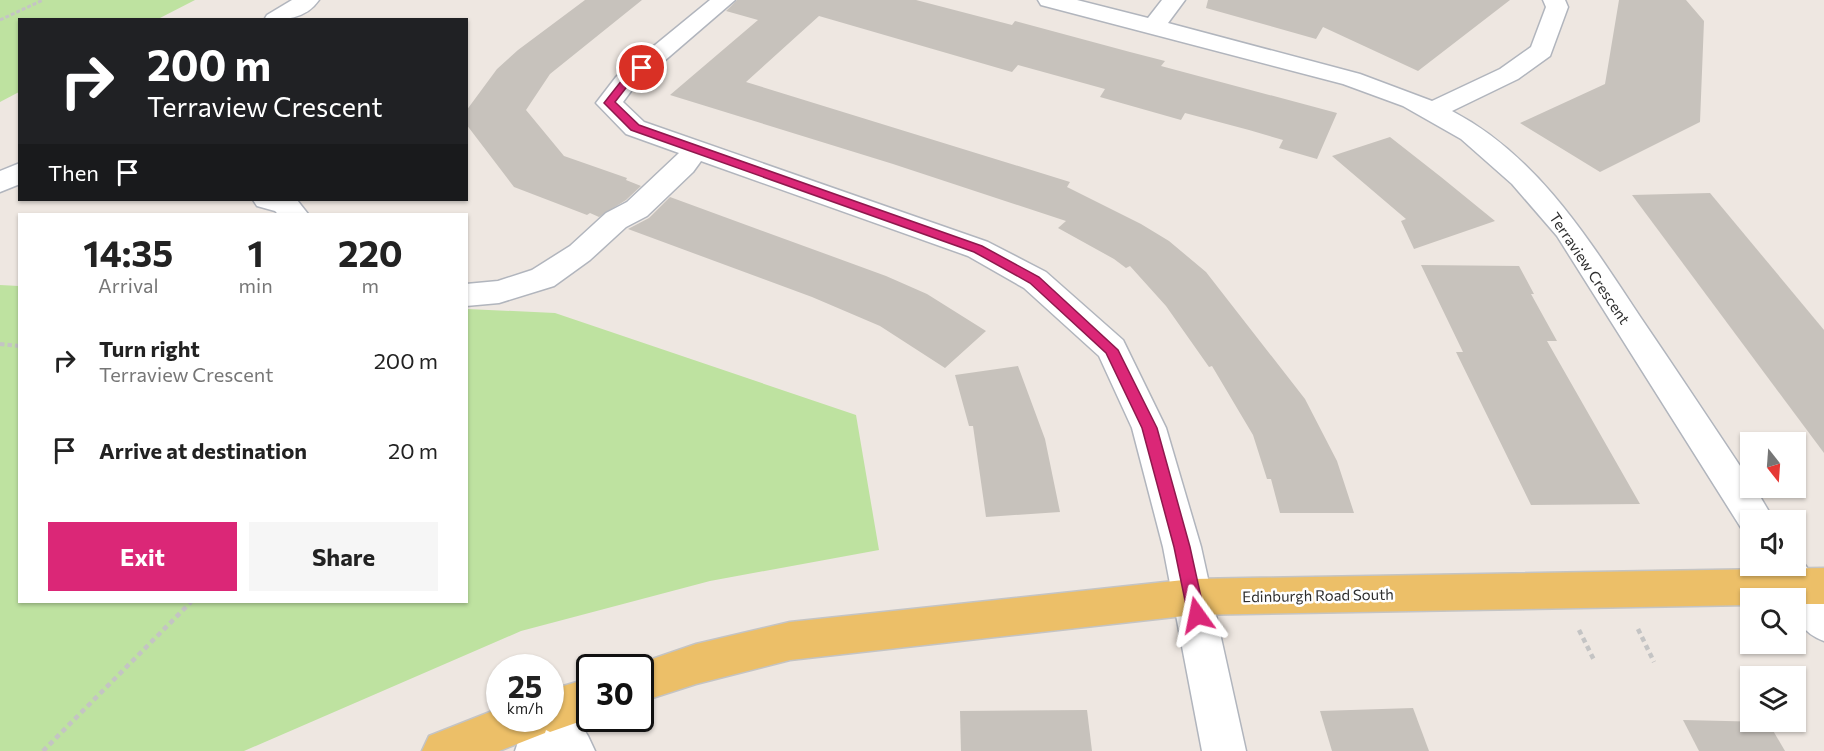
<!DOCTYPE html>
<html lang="en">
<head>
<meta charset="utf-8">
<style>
	:root { --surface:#fff; --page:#f6f6f6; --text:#222; --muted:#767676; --accent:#db2777 }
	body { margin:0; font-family:Commissioner,sans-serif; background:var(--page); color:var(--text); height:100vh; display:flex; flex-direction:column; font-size:22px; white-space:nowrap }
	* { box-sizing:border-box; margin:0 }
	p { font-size:20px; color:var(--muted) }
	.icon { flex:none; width:33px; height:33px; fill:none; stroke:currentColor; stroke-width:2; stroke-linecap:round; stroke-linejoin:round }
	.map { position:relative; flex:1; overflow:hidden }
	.side { position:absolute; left:18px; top:213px; width:450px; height:390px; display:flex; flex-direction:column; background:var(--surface); border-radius:0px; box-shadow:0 2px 4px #0004 }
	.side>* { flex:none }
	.hud { position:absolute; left:18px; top:18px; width:450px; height:183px; border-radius:0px; box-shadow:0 2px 4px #0004; background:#202124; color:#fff; overflow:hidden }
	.needle { width:39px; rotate:163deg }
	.buttons { position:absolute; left:1740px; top:432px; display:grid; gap:12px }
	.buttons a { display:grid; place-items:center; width:66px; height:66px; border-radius:0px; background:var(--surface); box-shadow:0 2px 4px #0004; font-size:30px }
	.speed { position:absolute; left:486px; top:654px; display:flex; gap:12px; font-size:30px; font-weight:700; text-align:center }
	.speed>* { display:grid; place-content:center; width:78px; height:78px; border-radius:50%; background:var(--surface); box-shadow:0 2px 4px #0004; line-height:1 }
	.speed small { font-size:15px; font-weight:400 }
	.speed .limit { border:3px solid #111; border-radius:9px; background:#fff; color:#111 }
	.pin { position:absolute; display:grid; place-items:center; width:51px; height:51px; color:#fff; margin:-26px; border:3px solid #fff; border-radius:50%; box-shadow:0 2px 6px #0007 }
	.me { position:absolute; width:66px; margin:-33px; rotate:348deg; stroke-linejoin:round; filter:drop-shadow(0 0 4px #0008) }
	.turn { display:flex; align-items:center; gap:21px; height:126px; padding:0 30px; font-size:27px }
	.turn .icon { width:78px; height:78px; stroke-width:2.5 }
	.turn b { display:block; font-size:42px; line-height:51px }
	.then { display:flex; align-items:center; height:57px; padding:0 30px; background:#0003; gap:12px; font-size:22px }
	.eta { display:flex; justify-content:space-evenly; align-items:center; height:102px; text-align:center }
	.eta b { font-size:36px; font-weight:700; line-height:42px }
	.action { display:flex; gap:12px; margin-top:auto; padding:12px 30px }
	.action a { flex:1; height:69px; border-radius:0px; background:var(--accent); color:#fff; font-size:24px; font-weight:700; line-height:69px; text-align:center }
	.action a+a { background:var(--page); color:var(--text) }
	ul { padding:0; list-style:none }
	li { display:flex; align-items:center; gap:18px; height:90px; padding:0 30px }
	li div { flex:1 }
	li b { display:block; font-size:22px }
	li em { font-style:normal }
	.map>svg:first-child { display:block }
	.green { fill:#bee2a0 }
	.building { fill:#c7c2bc }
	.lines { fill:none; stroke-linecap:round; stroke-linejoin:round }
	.minor-casing { stroke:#b1b5bd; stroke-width:3 }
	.major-casing { stroke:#c4c4c4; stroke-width:3 }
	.path-far2 { stroke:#c4c4c4; stroke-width:3; stroke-dasharray:4 2; stroke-linecap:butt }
	.path-far1 { stroke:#c4c4c4; stroke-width:4; stroke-dasharray:4.5 3; stroke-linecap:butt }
	.path { stroke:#c4c4c4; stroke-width:4.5; stroke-dasharray:5 4; stroke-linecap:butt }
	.minor { fill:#fff; fill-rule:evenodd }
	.major { fill:#ecbf68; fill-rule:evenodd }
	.route { fill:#db2777; stroke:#8e194d; stroke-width:1.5 }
	.labels { text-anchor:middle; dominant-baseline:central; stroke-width:5; stroke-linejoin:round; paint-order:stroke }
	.street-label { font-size:15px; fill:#2e2e2e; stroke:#fff }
</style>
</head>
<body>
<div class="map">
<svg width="1824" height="751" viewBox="0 0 1824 751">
	<rect width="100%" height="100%" fill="#eee7e1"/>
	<!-- green -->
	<g class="green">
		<polygon points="0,0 195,0 158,19 20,20 19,92 0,102"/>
		<polygon points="0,285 19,286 20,602 466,602 467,309 555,313 856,415 879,550 710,581 521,631 244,751 0,751"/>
	</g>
	<!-- building -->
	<g class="building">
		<polygon points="585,0 642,0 550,74 526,110 564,156 627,178 626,180 641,186 626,200 599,217 590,213 587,215 514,187 466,124 466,111 497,69 518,50"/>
		<polygon points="737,0 916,0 1012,25 1015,21 1130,52 1165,61 1161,66 1337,113 1317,159 1279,148 1283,140 1249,130 1185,113 1181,120 1100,97 1105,89 1018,65 1012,72 819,16 746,82 1070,182 1067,187 1141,224 1169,241 1206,272 1305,399 1337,461 1354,513 1280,513 1271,479 1267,479 1253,435 1212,366 1209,367 1166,306 1130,266 1126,268 1114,259 1058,228 1066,221 893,164 670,95 758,20 726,11"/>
		<polygon points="1208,0 1510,0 1418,71 1323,27 1316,39 1206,8"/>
		<polygon points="1619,0 1686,0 1704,21 1700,122 1600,172 1520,123 1605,84"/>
		<polygon points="1390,137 1441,177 1495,221 1414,249 1401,221 1406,219 1332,156"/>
		<polygon points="1710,193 1824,330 1824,453 1632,195"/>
		<polygon points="670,197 886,276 927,294 986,331 945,368 880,326 812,297 628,229 649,218"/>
		<polygon points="1421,265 1519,266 1534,294 1531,294 1557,341 1547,341 1640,504 1531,505 1456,352 1463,352"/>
		<polygon points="1018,366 1045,439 1060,512 986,517 973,426 969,426 955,375"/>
		<polygon points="1413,708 1429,751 1332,751 1320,711"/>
		<polygon points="1087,710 1092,751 961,751 960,711"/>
		<polygon points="1683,720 1768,722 1785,751 1699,751"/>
	</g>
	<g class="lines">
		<defs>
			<g id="minor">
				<path d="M292,0h27c-13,19 -35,20 -55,20l3,-5z"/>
				<polygon points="710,0 735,0 634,87 623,102 644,122 988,242 1046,272 1123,340 1166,428 1201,547 1246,751 1202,751 1163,547 1132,428 1099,356 1024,288 968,256 701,161 693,172 647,216 626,227 590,260 554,286 499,303 466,306 466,284 498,281 532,270 570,246 606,213 627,202 679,153 626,134 596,103 616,77"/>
				<path d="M1038,0h39l71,18 14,-18h23l-17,23 192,51 72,27 68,-32 31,-22 15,-40 -3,-7h22l3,7 -18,49 -32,23 -66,32c86,45 137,129 189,207 37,54 73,109 109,163v7h5l19,32h-24v14l-7,-3 -186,-295 -45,-52 -51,-45 -58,-33 -60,-22 -302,-79z"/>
				<polygon points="20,163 20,184 0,192 0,171"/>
				<polygon points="253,200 297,200 308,214 278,214 275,211 257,206"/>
				<path d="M1796,553l28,37v51c-21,-8 -28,-20 -28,-43h-11l-19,-32h30z"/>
				<polygon points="550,692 565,698 588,736 595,751 515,751 526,718 550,718"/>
			</g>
			<g id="major">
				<polygon points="1824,568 1824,604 1796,604 1796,598 1750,598 1750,605 1193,615 790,660 696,684 640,702 640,668 626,668 696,644 790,622 1193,579"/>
				<polygon points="590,678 590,718 550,732 546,730 545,733 499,751 422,751 429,736 500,708 500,718 550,718 550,690"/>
			</g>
		</defs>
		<!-- minor casing -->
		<use href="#minor" class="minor-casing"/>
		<!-- major casing -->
		<use href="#major" class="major-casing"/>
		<!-- path-far2 -->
		<polyline class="path-far2" points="0,20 43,0"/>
		<!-- path-far1 -->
		<polyline class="path-far1" points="0,344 20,346"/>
		<!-- path -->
		<g class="path">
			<polyline points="1638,629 1654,662"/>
			<polyline points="1579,630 1595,662"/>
			<polyline points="43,751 191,602"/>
		</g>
		<!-- minor -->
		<use href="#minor" class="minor"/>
		<!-- major -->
		<use href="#major" class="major"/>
	</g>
	<!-- route -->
	<polygon class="route" points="638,66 647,68 629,84 615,102 639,125 982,246 1039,277 1118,350 1157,428 1190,547 1205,615 1202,620 1197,623 1191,620 1188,615 1174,547 1142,428 1106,353 1030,283 974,252 631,130 604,103 622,80"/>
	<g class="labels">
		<!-- street labels -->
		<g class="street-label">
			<text transform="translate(1590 268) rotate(56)">Terraview Crescent</text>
			<text transform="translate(1318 595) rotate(-1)">Edinburgh Road South</text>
		</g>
	</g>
</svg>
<div class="buttons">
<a><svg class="needle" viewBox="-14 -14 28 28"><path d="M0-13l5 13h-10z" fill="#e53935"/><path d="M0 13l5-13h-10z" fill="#767676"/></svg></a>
<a><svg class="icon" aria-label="sound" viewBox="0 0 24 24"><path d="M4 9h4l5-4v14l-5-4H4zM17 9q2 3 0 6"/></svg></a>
<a><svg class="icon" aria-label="search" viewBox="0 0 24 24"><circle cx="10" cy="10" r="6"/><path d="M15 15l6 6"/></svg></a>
<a><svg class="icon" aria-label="layers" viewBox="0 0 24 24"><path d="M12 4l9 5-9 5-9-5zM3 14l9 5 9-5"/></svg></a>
</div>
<div class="speed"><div>25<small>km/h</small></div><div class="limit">30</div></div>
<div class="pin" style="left:642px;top:68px;background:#d93025"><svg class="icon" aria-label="arrive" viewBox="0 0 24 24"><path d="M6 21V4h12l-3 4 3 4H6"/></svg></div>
<svg class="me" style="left:1197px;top:615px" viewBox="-20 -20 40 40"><path d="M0-17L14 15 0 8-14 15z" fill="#db2777" stroke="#fff" stroke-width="4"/></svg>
<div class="hud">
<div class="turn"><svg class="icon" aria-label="right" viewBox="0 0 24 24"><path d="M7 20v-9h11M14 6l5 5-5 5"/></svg><div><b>200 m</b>Terraview Crescent</div></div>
<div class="then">Then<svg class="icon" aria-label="arrive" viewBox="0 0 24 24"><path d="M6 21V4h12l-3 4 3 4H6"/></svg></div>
</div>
<section class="side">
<div class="eta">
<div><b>14:35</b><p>Arrival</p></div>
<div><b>1</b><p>min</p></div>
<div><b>220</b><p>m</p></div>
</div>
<ul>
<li><svg class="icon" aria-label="right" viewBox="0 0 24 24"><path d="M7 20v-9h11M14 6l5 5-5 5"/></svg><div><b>Turn right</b><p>Terraview Crescent</p></div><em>200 m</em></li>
<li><svg class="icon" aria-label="arrive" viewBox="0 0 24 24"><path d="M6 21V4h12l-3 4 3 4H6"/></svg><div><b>Arrive at destination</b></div><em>20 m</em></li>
</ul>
<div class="action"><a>Exit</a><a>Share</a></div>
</section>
</div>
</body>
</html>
